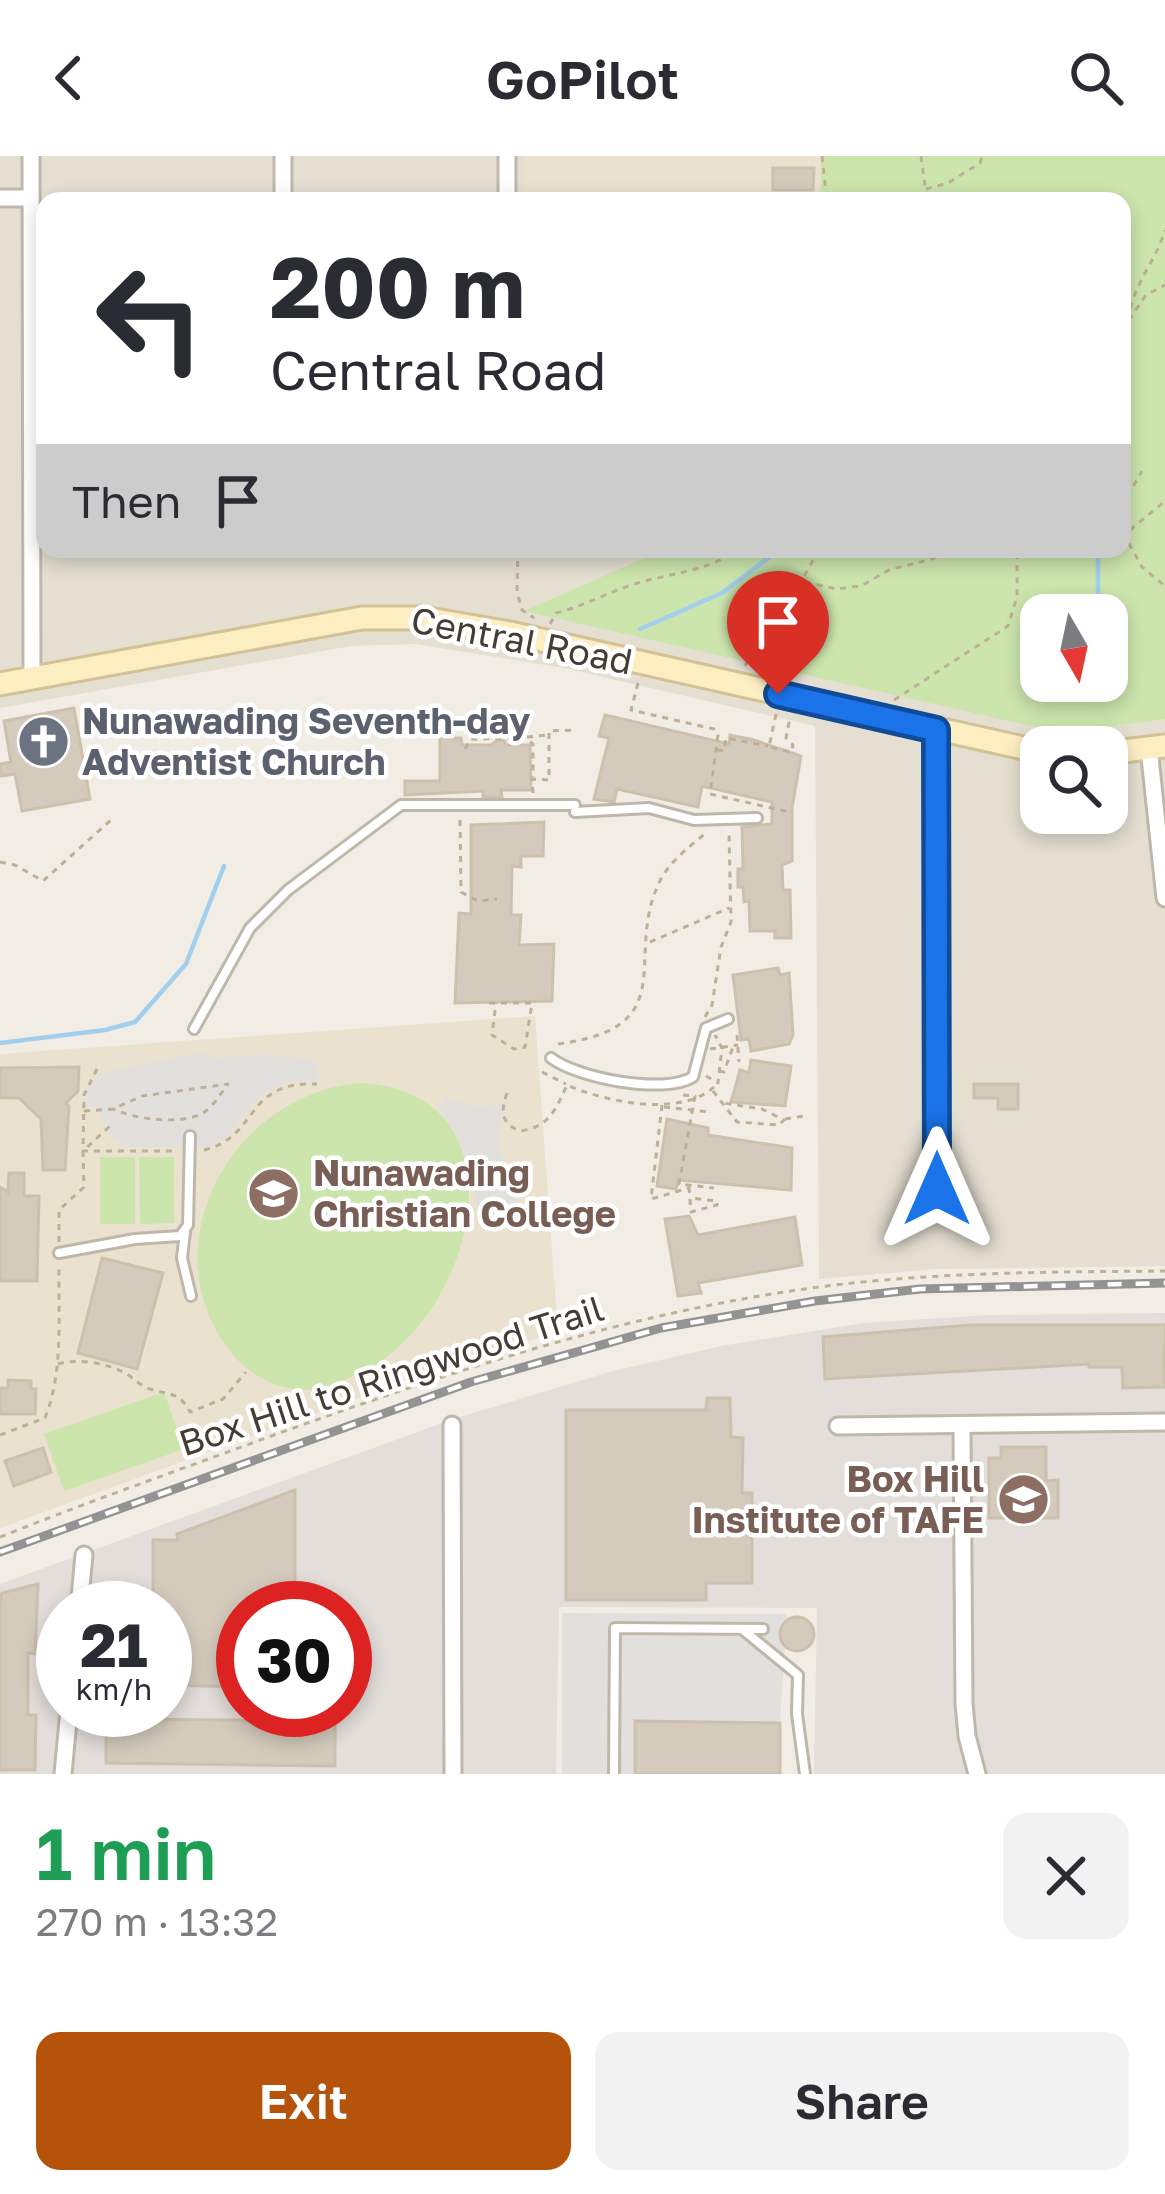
<!DOCTYPE html>
<html lang="en">
<head>
<meta charset="utf-8">
<style>
	:root { --surface:#fff; --page:#f2f2f3; --text:#2b2b33; --muted:#7c7c81; --accent:#b45309 }
	body { margin:0; font-family:"Golos Text",sans-serif; background:var(--page); color:var(--text); height:100vh; display:flex; flex-direction:column; font-size:45px; white-space:nowrap }
	* { box-sizing:border-box; margin:0 }
	p { font-size:39px; color:var(--muted) }
	.icon { flex:none; width:66px; height:66px; fill:none; stroke:currentColor; stroke-width:2; stroke-linecap:round; stroke-linejoin:round }
	.map { position:relative; height:1618px; overflow:hidden }
	.drawer { display:flex; flex-direction:column; background:var(--surface); flex:1 }
	.drawer>* { flex:none }
	.guide { position:absolute; left:36px; top:36px; width:1095px; height:366px; border-radius:24px; box-shadow:0 6px 18px #0003; background:#fff; color:var(--text); overflow:hidden }
	.needle { width:78px; rotate:171deg }
	.fabs { position:absolute; left:1020px; top:438px; display:grid; gap:24px }
	.fabs a { display:grid; place-items:center; width:108px; height:108px; border-radius:24px; background:var(--surface); box-shadow:0 6px 18px #0003; font-size:60px }
	.speed { position:absolute; left:36px; top:1425px; display:flex; gap:24px; font-size:60px; font-weight:700; text-align:center }
	.speed>* { display:grid; place-content:center; width:156px; height:156px; border-radius:50%; background:var(--surface); box-shadow:0 6px 18px #0003; line-height:1 }
	.speed small { font-size:30px; font-weight:400 }
	.speed .limit { border:18px solid #d22; background:#fff; color:#111 }
	.pin { position:absolute; display:grid; place-items:center; width:102px; height:102px; color:#fff; margin:-123px -51px; border-radius:50% 50% 50% 0; rotate:-45deg; box-shadow:0 0 12px #0007 }
	.pin .icon { rotate:45deg }
	.me { position:absolute; width:132px; margin:-66px; rotate:0deg; stroke-linejoin:round; filter:drop-shadow(0 0 9px #0008) }
	.turn { display:flex; align-items:center; gap:42px; height:252px; padding:0 36px; font-size:54px }
	.turn .icon { width:156px; height:156px; stroke-width:2.5 }
	.turn b { display:block; font-size:84px; line-height:102px }
	.then { display:flex; align-items:center; height:114px; padding:0 36px; background:#0003; gap:24px; font-size:45px }
	.round { display:grid; place-items:center; flex:none; width:126px; height:126px; border-radius:24px; background:var(--page) }
	.summary { display:flex; align-items:center; justify-content:space-between; height:204px; padding:0 36px }
	h1 { font-size:72px; font-weight:600; line-height:90px; color:#1e9e55 }
	.action { display:flex; gap:24px; margin-top:auto; padding:24px 36px }
	.action a { flex:1; height:138px; border-radius:24px; background:var(--accent); color:#fff; font-size:48px; font-weight:600; line-height:138px; text-align:center }
	.action a+a { background:var(--page); color:var(--text) }
	header { display:flex; justify-content:space-between; align-items:center; height:156px; padding:0 36px; background:var(--surface); font-size:54px; font-weight:600 }
	.map>svg:first-child { display:block }
	.residential { fill:#e5dfd2; fill-rule:evenodd }
	.industrial { fill:#e3ded9; fill-rule:evenodd }
	.education { fill:#eae2ce }
	.green { fill:#cce5ad; fill-rule:evenodd }
	.parking { fill:#e2e0dc }
	.lines { fill:none; stroke-linecap:round; stroke-linejoin:round }
	.stream { stroke:#a1cfed; stroke-width:4.5 }
	.building { fill:#d5cbbd; stroke:#cdc0ad; stroke-width:3 }
	.lane-casing { stroke:#bfb8aa; stroke-width:14 }
	.street-casing { stroke:#bfb8aa; stroke-width:21 }
	.secondary-casing { stroke:#d3c297; stroke-width:27 }
	.path { stroke:#beb098; stroke-width:3; stroke-dasharray:6 6; stroke-linecap:butt }
	.lane { stroke:#fff; stroke-width:8 }
	.street { stroke:#fff; stroke-width:15 }
	.secondary { stroke:#fdeec2; stroke-width:21 }
	.rail-casing { stroke:#939393; stroke-width:9 }
	.rail { stroke:#fff; stroke-width:4.5; stroke-dasharray:14; stroke-linecap:butt }
	.route-casing { stroke:#114b97; stroke-width:30 }
	.route { stroke:#1a73e8; stroke-width:21 }
	.labels { text-anchor:middle; dominant-baseline:central; stroke-width:9; stroke-linejoin:round; paint-order:stroke }
	.street-label { font-size:36px; fill:#433d34; stroke:#fff }
	.worship-label { font-size:36px; font-weight:bold; fill:#5b616d; stroke:#fff; text-anchor:start }
	.education-label { font-size:36px; font-weight:bold; fill:#785e54; stroke:#fff; text-anchor:start }
</style>
</head>
<body>
<header><svg class="icon" aria-label="back" viewBox="0 0 24 24"><path d="M15 5l-7 7 7 7"/></svg>GoPilot<svg class="icon" aria-label="search" viewBox="0 0 24 24"><circle cx="10" cy="10" r="6"/><path d="M15 15l6 6"/></svg></header>
<div class="map">
<svg width="1165" height="1618" viewBox="0 0 1165 1618">
	<rect width="100%" height="100%" fill="#f1ede4"/>
	<!-- residential -->
	<path class="residential" d="M0,0h1165v1110l-227,3 -119,10 -4,-553 -251,-58 -149,-24 -64,2 -351,62zM45,45h1077v348h-1077zM1041,459h66v66h-66zM1041,591h66v66h-66z"/>
	<!-- industrial -->
	<path class="industrial" d="M1165,1157v461h-351l3,-166 -258,-1 -3,167h-556v-190l453,-165 160,-48 108,-25 143,-23 125,-8zM63,1452h102v102h-102zM243,1452h102v102h-102z"/>
	<!-- education -->
	<g class="education">
		<polygon points="525,0 821,0 821,42 524,44"/>
		<polygon points="535,860 558,1176 440,1212 0,1372 0,898"/>
	</g>
	<!-- green -->
	<g class="green">
		<path d="M821,0h344v563l-103,14 -538,-122 141,-62h457v-348h-301zM1041,459h66v66h-66z"/>
		<path d="M361,927c179,10 109,259 -20,298 -10,3 -23,9 -34,9 -37,-1 -63,-18 -83,-47 -72,-106 13,-251 137,-260z"/>
		<rect x="100" y="1001" width="35" height="67"/>
		<polygon points="139,1001 174,1001 174,1067 140,1068"/>
		<polygon points="164,1236 184,1293 64,1335 44,1278"/>
	</g>
	<!-- parking -->
	<g class="parking">
		<polygon points="202,896 215,903 257,898 316,904 318,926 286,926 259,941 223,985 206,991 128,991 111,981 97,953 85,952 86,934 98,918"/>
		<polygon points="446,942 479,951 508,947 499,972 499,991 516,1039 512,1061 483,1071 459,983 439,953"/>
		<polygon points="562,1457 787,1458 780,1566 636,1565 634,1618 562,1618"/>
	</g>
	<g class="lines">
		<!-- stream -->
		<g class="stream">
			<polyline points="1098,393 1098,459"/>
			<polyline points="640,473 722,437 780,393"/>
			<polyline points="0,887 105,874 135,866 186,808 224,710"/>
		</g>
	</g>
	<!-- building -->
	<g class="building">
		<polygon points="773,12 814,12 813,34 773,34"/>
		<polygon points="74,552 90,643 22,655 15,618 1,620 0,608 11,606 4,565"/>
		<polygon points="605,559 729,588 730,579 754,584 801,600 792,652 792,705 782,709 783,734 790,734 791,782 775,782 775,775 750,775 749,745 744,746 743,731 738,731 738,713 743,713 742,671 772,668 772,646 702,630 698,651 617,633 614,646 594,643 609,582 599,580"/>
		<polygon points="440,582 461,582 462,589 491,589 498,584 505,585 505,589 530,589 531,634 501,634 502,641 483,641 483,635 405,639 405,625 440,625"/>
		<polygon points="544,666 543,700 521,700 521,711 512,710 511,759 521,759 519,789 554,788 552,845 455,847 459,757 471,758 471,669"/>
		<polygon points="778,812 780,819 789,817 793,879 789,888 751,895 749,883 741,884 733,819"/>
		<polygon points="751,904 791,910 785,950 731,946 740,914 749,917"/>
		<polygon points="79,911 78,935 66,947 69,950 65,1014 43,1014 41,963 19,942 0,942 0,912"/>
		<polygon points="974,928 1018,928 1018,953 998,953 998,942 974,942"/>
		<polygon points="667,963 708,972 708,979 792,992 791,1034 678,1024 676,1033 657,1030"/>
		<polygon points="9,1017 24,1017 24,1040 39,1040 37,1125 0,1125 0,1031 8,1036"/>
		<polygon points="689,1060 698,1079 795,1061 802,1109 698,1127 701,1137 678,1140 665,1063"/>
		<polygon points="102,1102 163,1117 137,1213 78,1197"/>
		<polygon points="970,1169 1165,1169 1164,1231 1123,1232 1122,1211 1089,1211 1089,1208 825,1223 823,1181"/>
		<polygon points="8,1224 31,1225 31,1233 36,1233 35,1258 0,1258 0,1232 8,1232"/>
		<polygon points="707,1242 730,1242 731,1281 743,1282 742,1337 752,1337 752,1427 706,1427 706,1444 566,1444 566,1254 706,1254"/>
		<polygon points="1001,1291 1046,1291 1046,1325 1058,1324 1058,1362 989,1362 989,1302 1001,1302"/>
		<polygon points="43,1292 51,1316 14,1330 5,1305"/>
		<polygon points="295,1334 295,1452 243,1452 243,1531 165,1529 165,1452 153,1452 153,1384 178,1384 177,1378"/>
		<polygon points="38,1428 35,1498 28,1497 28,1559 36,1559 35,1614 0,1614 0,1448 2,1437"/>
		<circle cx="797" cy="1478" r="17"/>
		<polygon points="106,1563 335,1565 335,1610 106,1607"/>
		<polygon points="635,1565 780,1567 780,1618 635,1618"/>
	</g>
	<g class="lines">
		<defs>
			<g id="lane">
				<polyline points="575,656 649,652 694,664 757,662"/>
				<polyline points="194,873 250,772 288,734 401,649 575,649"/>
				<path d="M551,902c26,20 113,37 142,19l13,-49 22,-9"/>
				<polyline points="185,1076 182,1102 191,1140"/>
				<polyline points="59,1097 135,1083 180,1080 188,1069 190,980"/>
				<polyline points="742,1473 798,1519 797,1558 805,1618"/>
				<polyline points="614,1618 615,1472 763,1473"/>
			</g>
			<g id="street">
				<polyline points="31,0 32,522"/>
				<polyline points="283,0 283,45"/>
				<polyline points="507,0 507,45"/>
				<polyline points="0,42 31,42"/>
				<polyline points="936,574 937,1033"/>
				<polyline points="1149,592 1165,742"/>
				<polyline points="452,1269 453,1618"/>
				<polyline points="838,1270 1165,1266"/>
				<polyline points="962,1270 964,1547 967,1580 977,1618"/>
				<polyline points="79,1452 84,1399"/>
				<polyline points="63,1618 69,1554"/>
			</g>
			<g id="secondary">
				<polyline points="0,528 362,462 423,462 510,477 1041,596"/>
				<polyline points="1107,597 1165,590"/>
			</g>
		</defs>
		<!-- lane casing -->
		<use href="#lane" class="lane-casing"/>
		<!-- street casing -->
		<use href="#street" class="street-casing"/>
		<!-- secondary casing -->
		<use href="#secondary" class="secondary-casing"/>
		<!-- path -->
		<g class="path">
			<polyline points="822,0 827,45"/>
			<polyline points="921,0 927,45"/>
			<polyline points="926,33 948,27 980,7 982,0"/>
			<path d="M1129,164c2,-34 27,-58 36,-90"/>
			<polyline points="1122,174 1146,139 1165,129"/>
			<polyline points="1130,374 1165,345"/>
			<polyline points="1127,376 1127,341 1142,315"/>
			<polyline points="1123,377 1142,411 1165,430"/>
			<polyline points="518,393 517,436 522,454 534,462"/>
			<polyline points="805,426 837,433 861,430 889,414 932,403 949,393"/>
			<path d="M550,468l6,-11c29,-7 54,-22 82,-30 37,-11 68,-11 101,-34"/>
			<path d="M745,510c21,-42 55,-74 73,-117"/>
			<polyline points="638,527 631,554 714,573 718,579 710,638 789,656"/>
			<polyline points="894,544 1008,470 1017,441 1017,393"/>
			<polyline points="776,558 769,591 791,596 793,589 786,582 790,561"/>
			<polyline points="527,581 547,579"/>
			<polyline points="465,593 471,583 524,582 533,588 533,621"/>
			<polyline points="717,594 724,595 726,582 768,590"/>
			<polyline points="533,637 532,623 549,624 549,575 575,574"/>
			<polyline points="460,664 461,736 478,745 497,743"/>
			<polyline points="0,706 15,709 43,725 111,664"/>
			<polyline points="650,786 729,752"/>
			<polyline points="489,847 532,847 525,891 514,893 492,879 496,847"/>
			<polyline points="705,861 712,849 721,791 731,766 729,677"/>
			<polyline points="737,879 739,906"/>
			<path d="M558,888c128,-17 64,-87 102,-163 9,-19 30,-35 46,-48"/>
			<polyline points="710,893 738,889"/>
			<polyline points="97,913 84,939 83,995 176,995"/>
			<polyline points="719,915 724,916 733,891"/>
			<polyline points="542,916 566,928"/>
			<polyline points="706,920 718,927 722,892 715,879"/>
			<polyline points="713,935 737,966 779,969 784,964 762,953 723,947"/>
			<path d="M507,937c-6,18 -7,29 12,38 30,-3 37,-22 48,-46 38,17 118,34 150,-1"/>
			<polyline points="683,939 695,940 679,1028 714,1032"/>
			<polyline points="662,949 651,1043 689,1032"/>
			<polyline points="664,951 710,956"/>
			<path d="M84,955l29,-2 29,-13 86,-12c-8,10 -15,24 -27,30 -22,11 -67,5 -88,-5"/>
			<polyline points="785,963 804,960"/>
			<path d="M204,994c56,-13 39,-69 113,-66"/>
			<polyline points="689,1031 691,1056 717,1049 717,1045 690,1042"/>
			<polyline points="59,1086 59,1054 84,1031 83,995 111,969"/>
			<path d="M58,1208c19,-6 49,-1 67,9 9,5 15,13 25,16 19,6 30,3 40,23l33,-13 23,-27"/>
			<path d="M0,1279l45,-17c19,-47 13,-104 14,-154"/>
			<path d="M0,1381c90,-36 182,-68 274,-102 178,-64 356,-123 545,-148 115,-15 230,-15 346,-16"/>
		</g>
		<!-- lane -->
		<use href="#lane" class="lane"/>
		<!-- street -->
		<use href="#street" class="street"/>
		<!-- secondary -->
		<use href="#secondary" class="secondary"/>
		<defs>
			<polyline id="rail" points="0,1396 471,1226 661,1172 815,1145 920,1133 1165,1127"/>
		</defs>
		<!-- rail casing -->
		<use href="#rail" class="rail-casing"/>
		<!-- rail -->
		<use href="#rail" class="rail"/>
	</g>
	<g class="lines">
		<defs>
			<polyline id="route" points="778,538 936,574 937,1033"/>
		</defs>
		<!-- route casing -->
		<use href="#route" class="route-casing"/>
		<!-- route -->
		<use href="#route" class="route"/>
	</g>
	<!-- icons -->
	<defs>
		<symbol id="church-disc" viewBox="-11 -11 22 22"><circle r="9.5" fill="#6b7280" stroke="#fff"/><path d="M-1.2-6h2.4v3.5h3.3v2.4h-3.3V6h-2.4V-.1h-3.3v-2.4h3.3Z" fill="#fff"/></symbol>
		<symbol id="school-disc" viewBox="-11 -11 22 22"><circle r="9.5" fill="#8d6e63" stroke="#fff"/><path d="M0-5L7-2L0 1L-7-2ZM-4 1L0 2.5L4 1V4Q0 6-4 4Z" fill="#fff"/></symbol>
		<symbol id="university-disc" viewBox="-11 -11 22 22"><circle r="9.5" fill="#8d6e63" stroke="#fff"/><path d="M0-5L7-2L0 1L-7-2ZM-4 1L0 2.5L4 1V4Q0 6-4 4Z" fill="#fff"/></symbol>
	</defs>
	<g fill-rule="evenodd">
		<use href="#church-disc" x="14" y="556" width="59" height="59"/>
		<use href="#school-disc" x="244" y="1008" width="59" height="59"/>
		<use href="#university-disc" x="994" y="1314" width="59" height="59"/>
	</g>
	<g class="labels">
		<!-- street labels -->
		<g class="street-label">
			<text transform="translate(522 484) rotate(11)">Central Road</text>
			<text transform="translate(391 1219) rotate(-18)">Box Hill to Ringwood Trail</text>
		</g>
		<!-- worship labels -->
		<g class="worship-label">
			<text x="82" y="564">Nunawading Seventh-day<tspan x="82" dy="41">Adventist Church</tspan></text>
		</g>
		<!-- education labels -->
		<g class="education-label">
			<text x="313" y="1016">Nunawading<tspan x="313" dy="41">Christian College</tspan></text>
			<text x="984" y="1322" text-anchor="end">Box Hill<tspan x="984" dy="41">Institute of TAFE</tspan></text>
		</g>
	</g>
</svg>
<div class="fabs">
<a><svg class="needle" viewBox="-14 -14 28 28"><path d="M0-13l5 13h-10z" fill="#e53935"/><path d="M0 13l5-13h-10z" fill="#7c7c81"/></svg></a>
<a><svg class="icon" aria-label="search" viewBox="0 0 24 24"><circle cx="10" cy="10" r="6"/><path d="M15 15l6 6"/></svg></a>
</div>
<div class="speed"><div>21<small>km/h</small></div><div class="limit">30</div></div>
<div class="pin" style="left:778px;top:538px;background:#d93025"><svg class="icon" aria-label="arrive" viewBox="0 0 24 24"><path d="M6 21V4h12l-3 4 3 4H6"/></svg></div>
<svg class="me" style="left:937px;top:1033px" viewBox="-20 -20 40 40"><path d="M0-17L14 15 0 8-14 15z" fill="#1a73e8" stroke="#fff" stroke-width="4"/></svg>
<div class="guide">
<div class="turn"><svg class="icon" aria-label="left" viewBox="0 0 24 24"><path d="M17 20v-9H6M10 6l-5 5 5 5"/></svg><div><b>200 m</b>Central Road</div></div>
<div class="then">Then<svg class="icon" aria-label="arrive" viewBox="0 0 24 24"><path d="M6 21V4h12l-3 4 3 4H6"/></svg></div>
</div>
</div>
<section class="drawer">
<div class="summary"><div><h1>1 min</h1><p>270 m · 13:32</p></div><a class="round"><svg class="icon" aria-label="close" viewBox="0 0 24 24"><path d="M6 6l12 12M18 6L6 18"/></svg></a></div>
<div class="action"><a>Exit</a><a>Share</a></div>
</section>
</body>
</html>
